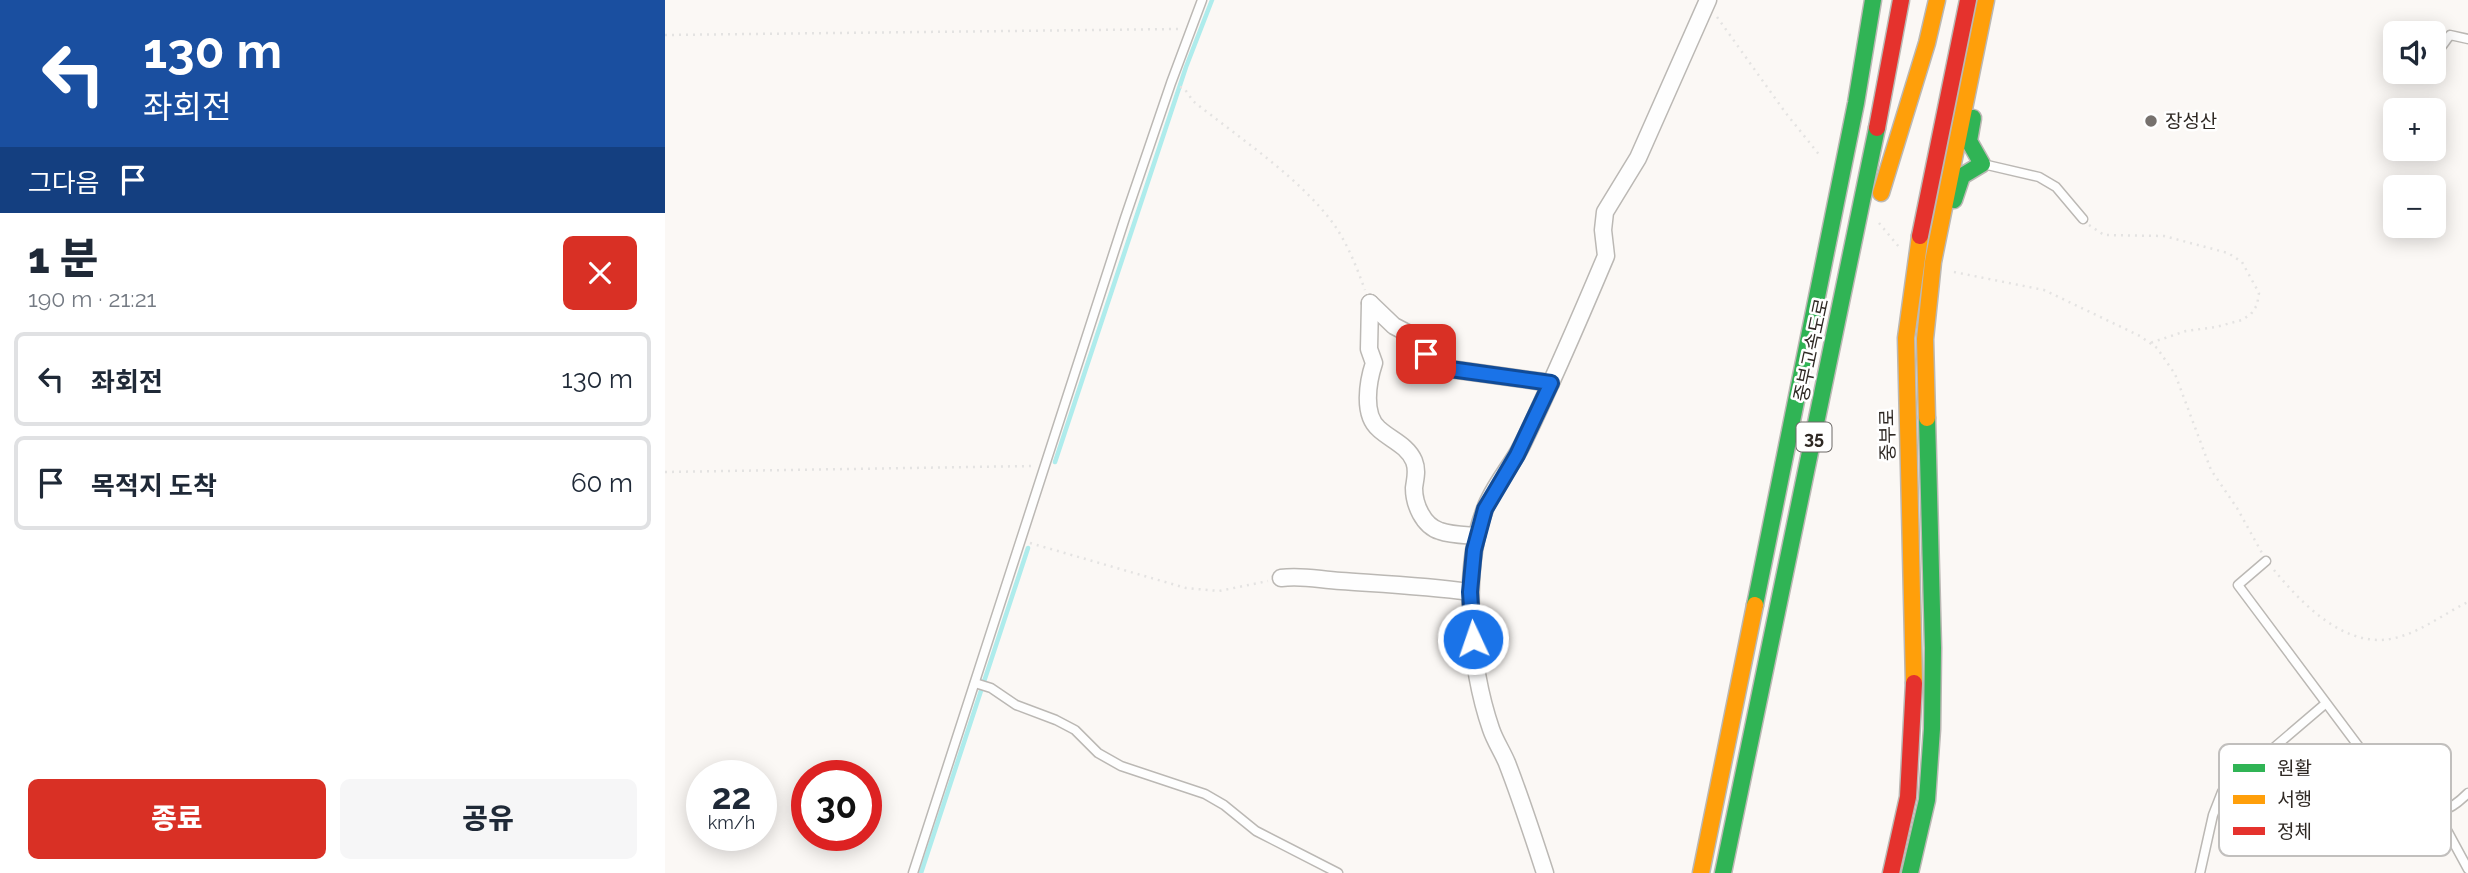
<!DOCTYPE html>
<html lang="ko">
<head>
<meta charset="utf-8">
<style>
	:root { --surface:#fff; --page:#f6f6f7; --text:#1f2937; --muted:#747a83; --line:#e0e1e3; --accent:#d93025 }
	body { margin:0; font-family:Raleway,"Noto Sans KR",sans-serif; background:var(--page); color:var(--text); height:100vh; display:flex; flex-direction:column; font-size:26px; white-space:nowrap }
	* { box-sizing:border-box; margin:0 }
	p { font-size:23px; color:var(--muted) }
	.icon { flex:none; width:38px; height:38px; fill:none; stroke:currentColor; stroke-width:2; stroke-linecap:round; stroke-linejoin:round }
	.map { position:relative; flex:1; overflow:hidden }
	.panel { display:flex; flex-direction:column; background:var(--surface); width:665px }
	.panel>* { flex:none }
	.banner { background:#1a4fa0; color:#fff; overflow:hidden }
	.tools { position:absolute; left:1718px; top:21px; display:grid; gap:14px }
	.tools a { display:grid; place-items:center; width:63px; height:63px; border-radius:10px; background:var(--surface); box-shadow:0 4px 18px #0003; font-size:35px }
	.speed { position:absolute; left:21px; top:760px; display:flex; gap:14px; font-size:35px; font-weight:700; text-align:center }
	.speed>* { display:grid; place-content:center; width:91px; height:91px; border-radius:50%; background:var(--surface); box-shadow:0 4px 18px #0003; line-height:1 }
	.speed small { font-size:18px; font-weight:400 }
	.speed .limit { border:10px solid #d22; background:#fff; color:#111 }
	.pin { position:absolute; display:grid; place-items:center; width:60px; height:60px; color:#fff; margin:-30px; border-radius:14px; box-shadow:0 4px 10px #0006 }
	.me { position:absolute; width:77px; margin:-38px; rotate:357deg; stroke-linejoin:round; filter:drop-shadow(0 0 5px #0008) }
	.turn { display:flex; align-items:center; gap:24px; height:147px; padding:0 28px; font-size:32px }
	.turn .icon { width:91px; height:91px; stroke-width:2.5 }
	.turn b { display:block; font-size:49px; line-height:60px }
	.then { display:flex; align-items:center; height:66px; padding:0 28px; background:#0003; gap:14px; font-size:26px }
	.round { display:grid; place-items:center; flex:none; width:74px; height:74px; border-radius:10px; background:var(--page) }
	.summary { display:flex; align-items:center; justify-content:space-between; height:119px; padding:0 28px }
	h1 { font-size:42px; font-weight:800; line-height:52px }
	.cta { display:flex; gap:14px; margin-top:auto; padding:14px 28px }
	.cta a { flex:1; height:80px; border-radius:10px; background:var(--accent); color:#fff; font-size:28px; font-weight:800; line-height:80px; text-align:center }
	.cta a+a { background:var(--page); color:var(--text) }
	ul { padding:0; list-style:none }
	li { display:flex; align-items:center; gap:21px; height:94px; margin:0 14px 10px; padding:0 14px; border:4px solid var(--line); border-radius:10px }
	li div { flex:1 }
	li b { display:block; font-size:26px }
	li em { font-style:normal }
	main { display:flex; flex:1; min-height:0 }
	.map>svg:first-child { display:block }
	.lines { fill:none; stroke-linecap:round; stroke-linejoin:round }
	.stream { stroke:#aeecec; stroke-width:4.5 }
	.lane-casing { stroke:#bbb8b4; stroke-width:11 }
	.street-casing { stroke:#bbb8b4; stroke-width:19 }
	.fast-casing { stroke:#bbb8b4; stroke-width:19 }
	.slow-casing { stroke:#bbb8b4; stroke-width:19 }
	.jam-casing { stroke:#bbb8b4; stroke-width:19 }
	.path { stroke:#e4e3e2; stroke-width:2.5; stroke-dasharray:2 5; stroke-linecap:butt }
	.lane { stroke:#fefefe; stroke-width:8 }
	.street { stroke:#fefefe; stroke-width:16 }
	.fast { stroke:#30b455; stroke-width:16 }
	.slow { stroke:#ff9f0a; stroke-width:16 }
	.jam { stroke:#e5322d; stroke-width:16 }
	.route-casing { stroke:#114b97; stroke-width:18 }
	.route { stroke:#1a73e8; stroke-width:12 }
	.poi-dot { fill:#76716d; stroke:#fff; stroke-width:2.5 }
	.labels { text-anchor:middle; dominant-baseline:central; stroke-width:5; stroke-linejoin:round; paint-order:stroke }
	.shield { fill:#fff; stroke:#6d6966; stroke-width:2 }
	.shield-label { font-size:18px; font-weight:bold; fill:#2f2924 }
	.poi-label { font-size:19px; fill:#2f2924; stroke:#fff; text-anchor:start }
	.street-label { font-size:19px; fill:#2f2924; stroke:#fff }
	.key { fill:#fff; stroke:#c1bfbd; stroke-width:2 }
	.key-label { font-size:19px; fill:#2f2924 }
</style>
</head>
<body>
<main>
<section class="panel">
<div class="banner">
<div class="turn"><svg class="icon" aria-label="left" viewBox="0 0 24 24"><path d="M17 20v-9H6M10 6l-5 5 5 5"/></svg><div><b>130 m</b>좌회전</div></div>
<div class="then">그다음<svg class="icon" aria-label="arrive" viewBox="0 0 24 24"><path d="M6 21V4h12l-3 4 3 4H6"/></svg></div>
</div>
<div class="summary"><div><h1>1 분</h1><p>190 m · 21:21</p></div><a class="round" style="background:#d93025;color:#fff"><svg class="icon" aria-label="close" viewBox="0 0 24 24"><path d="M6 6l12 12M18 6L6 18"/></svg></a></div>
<ul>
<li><svg class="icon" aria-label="left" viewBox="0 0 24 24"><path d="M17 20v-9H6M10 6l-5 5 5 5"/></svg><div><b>좌회전</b></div><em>130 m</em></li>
<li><svg class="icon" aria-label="arrive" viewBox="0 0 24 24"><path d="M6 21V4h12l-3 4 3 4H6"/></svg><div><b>목적지 도착</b></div><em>60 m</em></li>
</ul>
<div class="cta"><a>종료</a><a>공유</a></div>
</section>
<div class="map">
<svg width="1803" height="873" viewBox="0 0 1803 873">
	<rect width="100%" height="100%" fill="#fbf8f5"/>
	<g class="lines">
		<!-- stream -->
		<g class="stream">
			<polyline points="390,462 521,67 547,0"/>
			<polyline points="256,873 363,548"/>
		</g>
		<defs>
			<g id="lane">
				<polyline points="1769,57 1785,35 1803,39"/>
				<polyline points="1318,164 1374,177 1391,187 1418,219"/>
				<path d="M1601,561l-28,24 139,186c12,13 45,44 64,40 9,-2 20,-11 27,-18"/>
				<polyline points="310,683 326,688 351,705 391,720 410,730 433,753 456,766 540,794 559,805 591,831 673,873"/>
				<polyline points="1772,812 1803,869"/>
				<polyline points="248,873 460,218 506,83 537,0"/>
				<polyline points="1535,873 1548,815 1557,792 1660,704"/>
			</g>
			<g id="street">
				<path d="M705,303l-1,46 5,14c-6,18 -12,52 5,66 12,11 28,16 35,32 4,10 1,18 0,27 0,16 9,38 26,43 11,4 25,4 37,5"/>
				<polyline points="705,303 729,326 752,338 761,354 778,368 886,383"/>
				<path d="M616,578c22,-3 39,2 60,3 43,3 86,5 129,11"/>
				<path d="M880,873c-12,-37 -24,-74 -38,-110 -5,-12 -12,-22 -16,-34 -21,-61 -30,-159 -6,-220 8,-23 26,-42 37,-64 30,-62 57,-125 84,-189l-3,-26 2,-18 33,-54 70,-158"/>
			</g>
			<g id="fast">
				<polyline points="1289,200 1297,176 1317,164 1304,141 1308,118"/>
				<polyline points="1090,605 1191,103 1208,0"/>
				<polyline points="1058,873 1212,128"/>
				<polyline points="1245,873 1262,800 1267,729 1268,648 1262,418"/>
			</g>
			<g id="slow">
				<polyline points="1216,193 1262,43 1272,0"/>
				<polyline points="1262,418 1260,339 1268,262 1321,0"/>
				<polyline points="1249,683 1241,338 1255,236"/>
				<polyline points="1036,873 1090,605"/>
			</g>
			<g id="jam">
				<polyline points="1212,128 1236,0"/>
				<polyline points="1255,236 1303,0"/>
				<polyline points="1226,873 1243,797 1249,683"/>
			</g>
		</defs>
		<!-- lane casing -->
		<use href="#lane" class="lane-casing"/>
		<!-- street casing -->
		<use href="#street" class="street-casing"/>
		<!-- fast casing -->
		<use href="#fast" class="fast-casing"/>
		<!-- slow casing -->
		<use href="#slow" class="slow-casing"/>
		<!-- jam casing -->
		<use href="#jam" class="jam-casing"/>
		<!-- path -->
		<g class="path">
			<polyline points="1052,17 1120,112 1156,157"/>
			<polyline points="0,35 514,29"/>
			<path d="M515,87l4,1 9,13c46,37 108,77 142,125 13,19 22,42 30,64"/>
			<polyline points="1214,223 1234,247"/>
			<polyline points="1424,225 1439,235 1499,236 1563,253 1577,262 1594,293 1592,305 1586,314 1577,320 1551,327 1521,331 1485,343"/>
			<polyline points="1289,272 1379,290 1475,336 1492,348 1510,374 1546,470 1572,508 1597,553"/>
			<polyline points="0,472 367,466"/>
			<polyline points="365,543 521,588 554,591 603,581"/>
			<path d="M1609,570c28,34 72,80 121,68 26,-6 50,-25 73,-36"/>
		</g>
		<!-- lane -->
		<use href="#lane" class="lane"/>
		<!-- street -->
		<use href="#street" class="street"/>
		<!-- fast -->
		<use href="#fast" class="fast"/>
		<!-- slow -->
		<use href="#slow" class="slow"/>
		<!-- jam -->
		<use href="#jam" class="jam"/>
	</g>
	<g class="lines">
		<defs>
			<polyline id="route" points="761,354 778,368 886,383 852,455 820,509 809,550 805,592 808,639"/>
		</defs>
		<!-- route casing -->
		<use href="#route" class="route-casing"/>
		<!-- route -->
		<use href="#route" class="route"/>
	</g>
	<!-- markers -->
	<circle class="poi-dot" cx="1486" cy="121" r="7"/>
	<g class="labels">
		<!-- shield labels -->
		<rect class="shield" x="1131.5" y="422.5" width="35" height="29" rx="5"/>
		<g class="shield-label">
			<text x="1149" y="437">35</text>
		</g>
		<!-- poi labels -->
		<g class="poi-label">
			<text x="1500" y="121">장성산</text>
		</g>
		<!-- street labels -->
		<g class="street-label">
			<text transform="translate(1146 350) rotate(-78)">중부고속도로</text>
			<text transform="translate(1222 435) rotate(-91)">중부로</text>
		</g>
	</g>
	<!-- legend -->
	<rect x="1554" y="744" width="232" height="112" rx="10" class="key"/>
	<rect x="1568" y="764" width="32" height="8" fill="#30b455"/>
	<rect x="1568" y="795" width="32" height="9" fill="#ff9f0a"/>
	<rect x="1568" y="827" width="32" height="8" fill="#e5322d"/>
	<g class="key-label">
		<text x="1612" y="775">원활</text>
		<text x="1612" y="806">서행</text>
		<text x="1612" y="838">정체</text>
	</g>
</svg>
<div class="tools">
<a><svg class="icon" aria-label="sound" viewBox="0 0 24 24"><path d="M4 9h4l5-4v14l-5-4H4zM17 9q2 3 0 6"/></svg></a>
<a>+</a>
<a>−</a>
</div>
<div class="speed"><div>22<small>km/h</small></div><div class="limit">30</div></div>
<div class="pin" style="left:761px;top:354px;background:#d93025"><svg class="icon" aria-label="arrive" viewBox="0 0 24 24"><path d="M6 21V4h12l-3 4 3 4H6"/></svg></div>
<svg class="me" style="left:808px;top:639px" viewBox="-20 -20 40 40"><circle r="17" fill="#1a73e8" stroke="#fff" stroke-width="3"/><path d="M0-11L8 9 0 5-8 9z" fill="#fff"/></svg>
</div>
</main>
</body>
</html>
